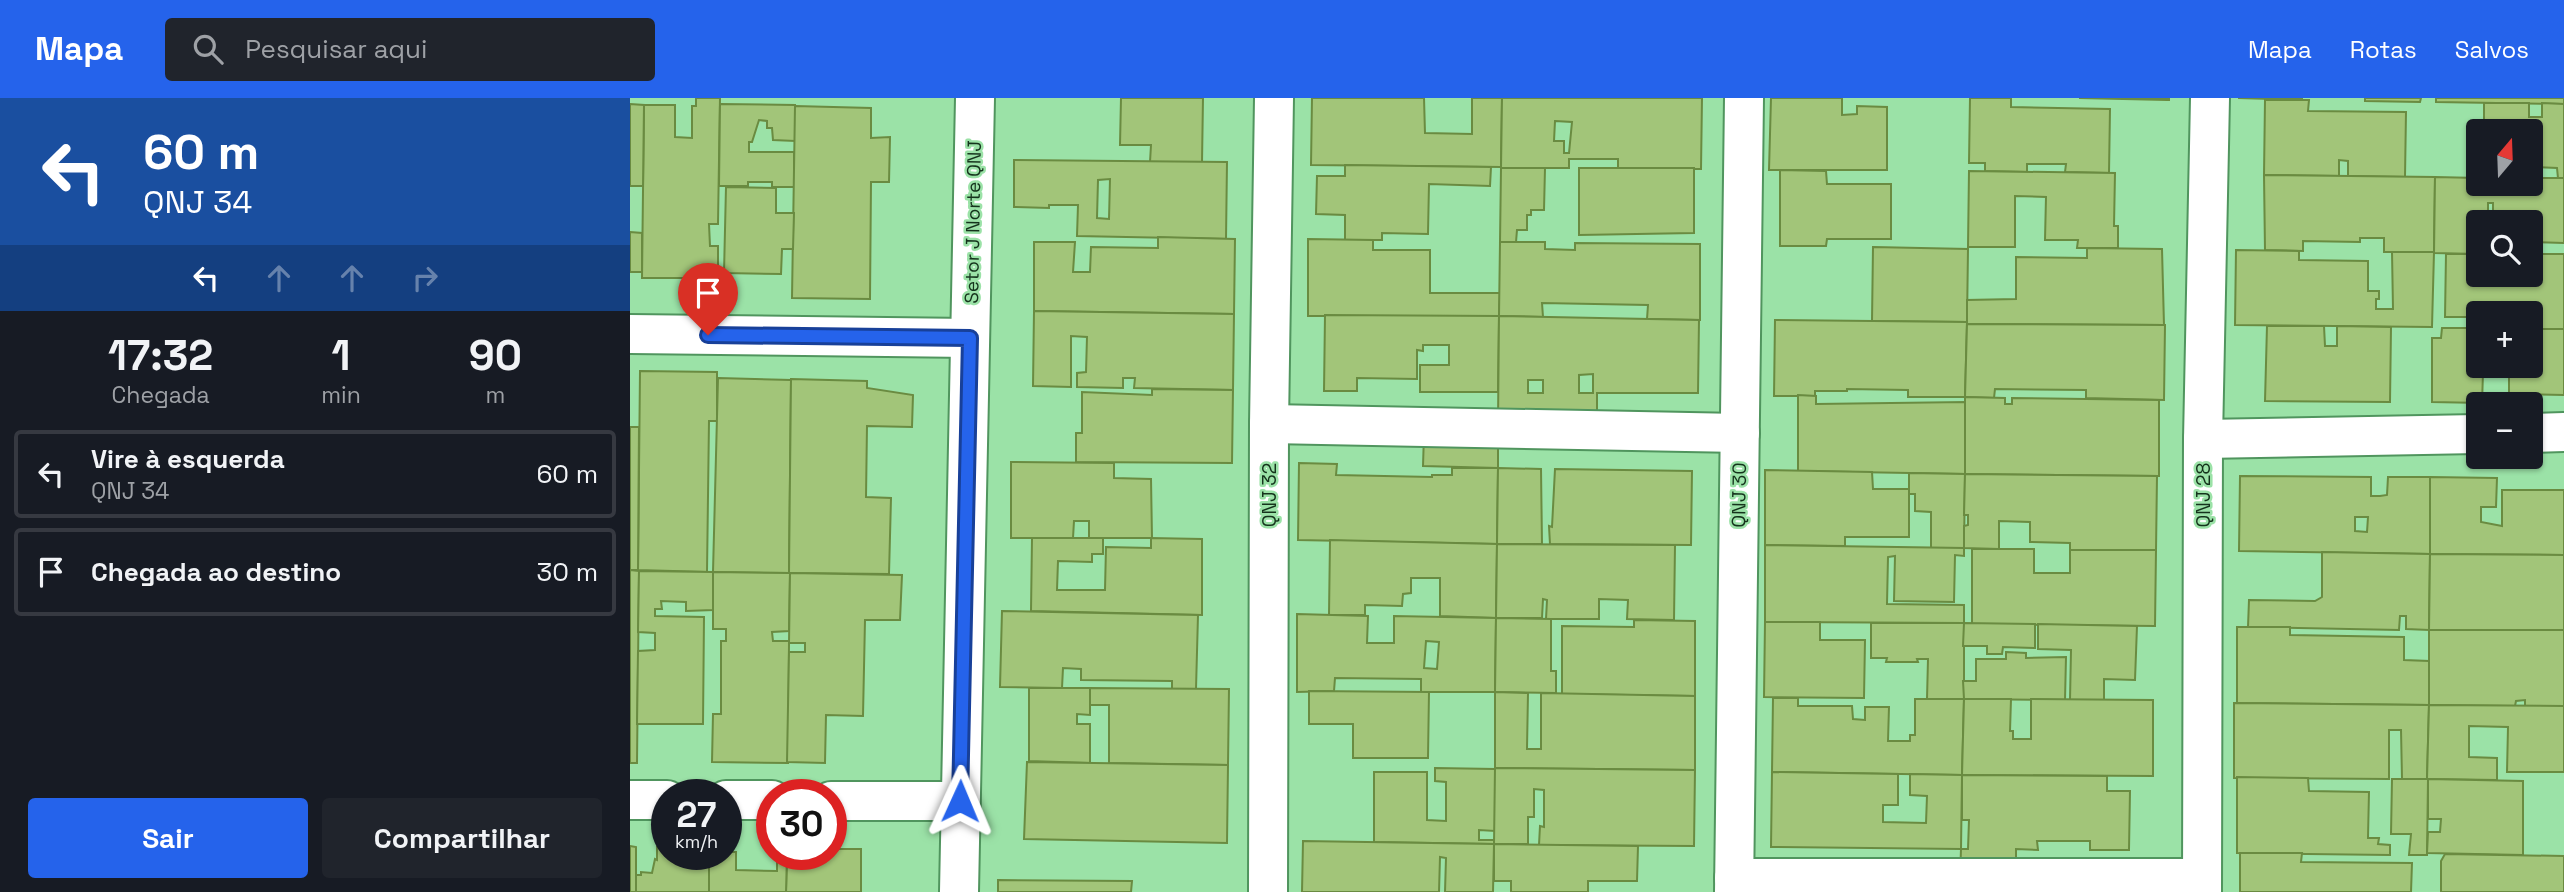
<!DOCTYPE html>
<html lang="pt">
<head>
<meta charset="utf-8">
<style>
	:root { --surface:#171b24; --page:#20242c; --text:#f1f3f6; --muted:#9ea1a6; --line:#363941; --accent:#2563eb }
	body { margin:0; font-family:"Space Grotesk",sans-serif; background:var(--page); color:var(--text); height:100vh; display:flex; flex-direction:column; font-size:26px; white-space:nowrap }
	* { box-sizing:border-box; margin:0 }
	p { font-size:23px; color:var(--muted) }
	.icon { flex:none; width:38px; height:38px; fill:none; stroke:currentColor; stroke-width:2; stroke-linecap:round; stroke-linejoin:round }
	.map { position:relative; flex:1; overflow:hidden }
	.sheet { display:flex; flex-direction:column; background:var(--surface); width:630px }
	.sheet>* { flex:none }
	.hud { background:#1a4fa0; color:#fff; overflow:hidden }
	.needle { width:46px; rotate:19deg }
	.tools { position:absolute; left:1836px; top:21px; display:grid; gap:14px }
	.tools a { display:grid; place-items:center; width:77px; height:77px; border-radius:7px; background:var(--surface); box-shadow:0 2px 5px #0004; font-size:35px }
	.speed { position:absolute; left:21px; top:681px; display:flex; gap:14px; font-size:35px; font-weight:700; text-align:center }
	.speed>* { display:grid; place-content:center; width:91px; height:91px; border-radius:50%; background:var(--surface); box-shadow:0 2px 5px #0004; line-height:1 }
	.speed small { font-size:18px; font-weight:400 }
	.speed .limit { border:10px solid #d22; background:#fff; color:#111 }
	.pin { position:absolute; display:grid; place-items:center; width:60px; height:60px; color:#fff; margin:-72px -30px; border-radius:50% 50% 50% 0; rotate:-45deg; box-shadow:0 0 7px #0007 }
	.pin .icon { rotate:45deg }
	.me { position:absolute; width:77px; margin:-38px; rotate:1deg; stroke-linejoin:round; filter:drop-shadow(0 0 5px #0008) }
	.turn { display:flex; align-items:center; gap:24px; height:147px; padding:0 28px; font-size:32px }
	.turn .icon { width:91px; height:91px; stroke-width:2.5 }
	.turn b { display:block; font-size:49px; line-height:60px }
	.lanes { display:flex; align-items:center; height:66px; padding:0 28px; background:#0003; justify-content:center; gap:35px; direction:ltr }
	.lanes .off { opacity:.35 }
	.eta { display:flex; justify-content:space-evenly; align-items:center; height:119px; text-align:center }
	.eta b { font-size:42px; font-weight:800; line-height:49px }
	.action { display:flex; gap:14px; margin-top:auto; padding:14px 28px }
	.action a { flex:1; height:80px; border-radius:7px; background:var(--accent); color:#fff; font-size:28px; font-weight:800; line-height:80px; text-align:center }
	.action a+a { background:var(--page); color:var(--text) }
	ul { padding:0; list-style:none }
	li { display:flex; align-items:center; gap:21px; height:88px; margin:0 14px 10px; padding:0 14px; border:4px solid var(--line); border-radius:7px }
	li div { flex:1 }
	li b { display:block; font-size:26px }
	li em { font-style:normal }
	header { display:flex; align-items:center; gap:42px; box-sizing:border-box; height:98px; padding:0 35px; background:var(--accent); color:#fff }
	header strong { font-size:33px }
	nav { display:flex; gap:38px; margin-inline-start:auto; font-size:24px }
	.search { width:490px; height:63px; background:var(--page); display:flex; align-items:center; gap:18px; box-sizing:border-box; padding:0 24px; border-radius:7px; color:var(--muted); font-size:26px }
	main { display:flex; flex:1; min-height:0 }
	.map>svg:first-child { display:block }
	.building { fill:#a2c579; stroke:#6a8b41; stroke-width:2; fill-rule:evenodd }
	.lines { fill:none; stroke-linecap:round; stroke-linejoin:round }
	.minor-casing { stroke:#50955e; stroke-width:42 }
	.minor { stroke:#fff; stroke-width:38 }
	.route-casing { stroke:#184099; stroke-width:18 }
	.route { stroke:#2563eb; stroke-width:12 }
	.labels { text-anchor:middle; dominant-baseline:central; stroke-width:5; stroke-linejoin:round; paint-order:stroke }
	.street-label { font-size:19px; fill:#15331c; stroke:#9be2a7 }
</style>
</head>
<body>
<header>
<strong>Mapa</strong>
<div class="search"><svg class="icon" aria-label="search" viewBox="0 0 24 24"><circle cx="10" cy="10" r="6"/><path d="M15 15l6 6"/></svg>Pesquisar aqui</div>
<nav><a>Mapa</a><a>Rotas</a><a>Salvos</a></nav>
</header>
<main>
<section class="sheet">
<div class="hud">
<div class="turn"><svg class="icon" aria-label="left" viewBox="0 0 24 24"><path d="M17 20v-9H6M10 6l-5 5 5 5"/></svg><div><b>60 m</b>QNJ 34</div></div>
<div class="lanes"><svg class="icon" aria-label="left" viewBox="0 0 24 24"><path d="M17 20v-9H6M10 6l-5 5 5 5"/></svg><svg class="icon off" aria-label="ahead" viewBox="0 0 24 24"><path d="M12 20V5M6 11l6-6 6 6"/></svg><svg class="icon off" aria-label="ahead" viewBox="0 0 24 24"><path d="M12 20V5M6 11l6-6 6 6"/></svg><svg class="icon off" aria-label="right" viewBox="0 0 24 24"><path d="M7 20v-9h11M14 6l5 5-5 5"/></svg></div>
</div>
<div class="eta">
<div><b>17:32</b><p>Chegada</p></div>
<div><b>1</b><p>min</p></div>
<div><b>90</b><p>m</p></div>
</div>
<ul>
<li><svg class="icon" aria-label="left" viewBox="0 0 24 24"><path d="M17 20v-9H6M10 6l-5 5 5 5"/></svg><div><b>Vire à esquerda</b><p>QNJ 34</p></div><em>60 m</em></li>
<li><svg class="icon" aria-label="arrive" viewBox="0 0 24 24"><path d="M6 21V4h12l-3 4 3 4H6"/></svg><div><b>Chegada ao destino</b></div><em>30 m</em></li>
</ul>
<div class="action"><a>Sair</a><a>Compartilhar</a></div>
</section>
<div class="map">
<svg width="1934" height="794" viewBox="0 0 1934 794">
	<rect width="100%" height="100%" fill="#9be2a7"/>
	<!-- building -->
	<g class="building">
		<polygon points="66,0 90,0 88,126 79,126 80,148 88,148 88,180 12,180 14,7 45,7 45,39 62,40 62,8 66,8"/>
		<polygon points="491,0 573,0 572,64 520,64 521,47 490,47"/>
		<polygon points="682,0 794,0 795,35 842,36 842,0 872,0 871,69 681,67"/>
		<path d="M872,0h200l-1,71h-83v-10h-49v9h-68zM925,23l17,1 -3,31h-5v-12h-10z"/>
		<polygon points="1141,0 1212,0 1212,17 1227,16 1227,8 1257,9 1257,72 1139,72"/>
		<polygon points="1340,0 1381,0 1381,9 1480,11 1479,75 1435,74 1436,66 1397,66 1397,74 1355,73 1355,65 1339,65"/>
		<polygon points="1449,0 1539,0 1539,2 1537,2"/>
		<polygon points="1608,0 1672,0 1672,2"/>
		<polygon points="1735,0 1791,0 1790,4 1735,3"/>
		<polygon points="1806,0 1934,0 1934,6 1806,4"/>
		<polygon points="1635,2 1679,2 1678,13 1776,14 1775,79 1718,78 1718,63 1709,62 1709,78 1634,77"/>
		<polygon points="1854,5 1899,5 1899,19 1912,19 1912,5 1934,6 1934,80 1928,80 1927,70 1900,69 1900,33 1854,33"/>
		<polygon points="0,6 14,7 13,88 0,88"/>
		<polygon points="90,6 165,7 165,43 143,42 142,30 137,30 137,23 129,22 122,44 119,44 119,54 164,54 164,89 142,89 142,84 118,84 118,88 89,88"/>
		<polygon points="165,8 241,10 241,40 260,39 259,84 241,84 240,201 162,200"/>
		<path d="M384,62l213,2 -1,77 -149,-3 1,-31h-29v3l-35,-1zM480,81l-1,40 -12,-1 1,-38z"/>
		<polygon points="715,67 861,69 860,88 799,86 798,136 752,135 752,142 715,142 715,117 686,116 687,78 715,78"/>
		<polygon points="871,70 915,70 914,112 901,112 901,117 897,117 897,132 887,132 886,144 870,144"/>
		<polygon points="949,70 1064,70 1064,135 949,137"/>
		<polygon points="1150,72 1196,73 1197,86 1261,86 1261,141 1197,141 1196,148 1150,148"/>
		<polygon points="1339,73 1485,75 1484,128 1488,128 1488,150 1447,150 1448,142 1415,142 1416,99 1385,98 1385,149 1338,149"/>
		<polygon points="1634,77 1805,79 1804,154 1754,154 1754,140 1730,140 1730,144 1673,143 1673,153 1635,152"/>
		<polygon points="1805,79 1848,80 1848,86 1900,86 1900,80 1934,80 1934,145 1900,144 1900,124 1863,124 1863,105 1858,105 1858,124 1848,124 1848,156 1804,155"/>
		<polygon points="96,89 146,90 146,115 164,115 163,151 152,151 151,176 94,175"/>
		<polygon points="0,134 12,135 12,174 0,174"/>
		<polygon points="528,139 605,141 604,216 404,213 404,144 445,144 443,174 460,174 461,149 528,150"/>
		<polygon points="678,141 743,142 743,152 800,152 800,195 870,195 869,218 678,218"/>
		<polygon points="870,144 915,144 915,151 945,152 945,145 1070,146 1070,222 1017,221 1018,207 912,205 913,219 869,218"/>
		<polygon points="1243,149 1338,151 1337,224 1242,223"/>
		<polygon points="1457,150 1532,151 1534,227 1337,226 1337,202 1386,201 1386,159 1457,160"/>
		<polygon points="1606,152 1669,153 1669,162 1738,163 1738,193 1749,193 1749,201 1746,201 1746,211 1763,211 1762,154 1804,154 1802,229 1605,227"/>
		<polygon points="1816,156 1848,156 1848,177 1900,177 1900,156 1934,156 1934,231 1900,231 1900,215 1848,215 1848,219 1815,219"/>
		<polygon points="404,213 604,216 603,292 504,290 505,280 493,280 493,290 447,289 447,275 456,274 457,239 441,238 441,289 403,288"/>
		<polygon points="695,217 869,218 868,294 790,294 790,267 819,267 819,247 793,247 793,253 787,252 787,281 727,280 727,293 694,293"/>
		<path d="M869,218l200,4 -1,73h-101v30h-99zM963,276v19h-14v-18zM898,282h15v13h-15z"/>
		<polygon points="1145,222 1337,224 1335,299 1278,299 1278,292 1217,291 1217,293 1185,293 1185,298 1144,298"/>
		<polygon points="1337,226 1535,227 1534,302 1456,300 1456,292 1365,291 1364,300 1335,299"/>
		<polygon points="1637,228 1694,228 1695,248 1707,248 1707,228 1761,229 1760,304 1635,303"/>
		<polygon points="1812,230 1848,230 1848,268 1900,268 1900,231 1934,231 1934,297 1879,296 1879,271 1864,271 1864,275 1853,275 1852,305 1802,304 1802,240 1811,240"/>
		<polygon points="10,273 87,274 87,323 79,323 77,474 8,472"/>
		<polygon points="88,280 161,282 159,475 83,474"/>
		<polygon points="161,281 237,283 237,290 283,297 282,329 237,328 236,399 261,400 259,476 159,475"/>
		<polygon points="522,291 603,292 602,365 446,364 446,335 452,335 452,294 522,297"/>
		<polygon points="1168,297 1186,298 1186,306 1336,304 1335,376 1168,373"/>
		<polygon points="1335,299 1375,300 1375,306 1382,306 1382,300 1529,302 1529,378 1335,376"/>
		<polygon points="0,329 9,329 8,472 0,472"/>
		<polygon points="794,336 868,339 868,370 793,368"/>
		<polygon points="381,364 484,365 484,380 521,381 522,440 459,440 459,423 444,423 443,440 381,440"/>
		<polygon points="669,365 707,366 706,377 802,379 802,377 822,377 822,370 868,370 867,446 668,442"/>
		<polygon points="868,370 911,371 912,446 867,446"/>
		<polygon points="925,371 1062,373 1061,447 920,446 919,428 922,429"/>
		<polygon points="1135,372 1242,374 1243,391 1279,391 1279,439 1215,439 1215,448 1135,447"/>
		<polygon points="1279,375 1335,376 1334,450 1301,450 1301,414 1285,413 1285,396 1279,396"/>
		<polygon points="1335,376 1527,378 1526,453 1440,452 1440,445 1400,444 1400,424 1369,423 1369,451 1334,450 1334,428 1338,427 1338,417 1334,417"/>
		<path d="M1610,378l131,1v19h9l7,-1 1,-18h42v77l-191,-3zM1725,419h13l-1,15 -12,-1z"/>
		<polygon points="1800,379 1867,380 1866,409 1851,409 1851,424 1872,428 1872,392 1934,392 1934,457 1800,456"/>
		<polygon points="402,440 473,440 473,456 462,456 462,464 428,463 427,492 475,492 476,449 521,450 521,440 572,441 572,517 401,513"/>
		<polygon points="700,442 867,446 866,520 810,518 810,480 781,480 781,495 773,496 772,508 735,507 735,517 699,517"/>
		<polygon points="867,446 1045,447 1044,522 997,521 998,502 969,501 969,521 916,521 917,502 913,501 912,520 866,520"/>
		<polygon points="1135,447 1334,450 1334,458 1325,457 1324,504 1264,503 1265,458 1258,459 1257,506 1334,507 1334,525 1135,524"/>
		<polygon points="1342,451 1404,451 1404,475 1440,475 1440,452 1526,452 1525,528 1342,526"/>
		<polygon points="1692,454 1800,456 1799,532 1776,531 1776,518 1770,518 1769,532 1618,529 1619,502 1685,503 1692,499"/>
		<polygon points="1800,456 1934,457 1934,532 1799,532"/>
		<polygon points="0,472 9,473 7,665 0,665"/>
		<polygon points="9,473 83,474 83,512 56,513 56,504 31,503 32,511 25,511 25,518 74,519 73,626 7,626 8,553 25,552 25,535 8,534"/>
		<polygon points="83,474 160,475 159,533 142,534 143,543 159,543 159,545 158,665 82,664 83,616 91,616 91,543 96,543 96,531 83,531"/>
		<polygon points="160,475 272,477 270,522 235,522 233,618 196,617 195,665 157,664 159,554 175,554 175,545 159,545"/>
		<polygon points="372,513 568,517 566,591 542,591 542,583 451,582 451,571 433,570 432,590 370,589"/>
		<path d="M667,516l71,2 -1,27h27v-27l102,2 -1,74h-74v-13l-86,-1 -1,13 -37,1zM796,543l13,1 -2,27 -13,-1z"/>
		<polygon points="866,520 921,521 921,573 926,573 926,595 865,594"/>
		<polygon points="1004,522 1065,523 1065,598 932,596 932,528 1004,529"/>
		<polygon points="1135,524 1190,524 1190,542 1235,542 1234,600 1134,599"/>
		<polygon points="1241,525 1334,525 1334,601 1297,601 1298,561 1287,561 1288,564 1256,564 1257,560 1241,560"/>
		<polygon points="1334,525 1405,526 1405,550 1373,549 1372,556 1357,556 1357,548 1333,548"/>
		<polygon points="1408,526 1507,528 1505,582 1474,581 1474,602 1440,602 1441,552 1408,551"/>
		<polygon points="1607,529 1660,529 1660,537 1774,539 1774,562 1799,563 1799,607 1607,605"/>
		<polygon points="1799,532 1934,532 1934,608 1895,608 1895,602 1886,603 1885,608 1799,607"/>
		<polygon points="1376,554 1396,555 1396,560 1436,559 1435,602 1334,601 1333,583 1346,583 1346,561 1376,561"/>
		<polygon points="399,590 460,590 460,617 447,616 447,626 460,626 460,665 399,663"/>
		<polygon points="460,590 599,591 598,667 479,665 479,607 460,607"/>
		<polygon points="679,593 799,594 798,660 723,660 723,626 679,626"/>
		<polygon points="865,594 898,595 897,651 911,651 911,595 1065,598 1065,672 865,670"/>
		<polygon points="1143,600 1168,600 1168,608 1222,608 1223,621 1235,622 1235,609 1259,609 1258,643 1280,643 1280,637 1285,637 1285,601 1334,601 1332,677 1142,674"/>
		<polygon points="1334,601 1381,601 1380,633 1383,633 1383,641 1401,641 1401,601 1523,602 1523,678 1332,677"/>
		<polygon points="1604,605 1799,607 1797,681 1772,681 1771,632 1759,632 1759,681 1604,680"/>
		<polygon points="1799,607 1934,608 1934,674 1877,674 1878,629 1839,628 1839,659 1867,660 1867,682 1797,681"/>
		<polygon points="397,664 598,667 597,745 394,741"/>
		<polygon points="805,670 865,671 865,733 849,732 849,742 864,742 864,746 744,744 744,674 797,674 797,722 816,723 816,684 805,683"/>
		<polygon points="865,670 1065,672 1064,748 909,747 910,728 914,729 914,692 904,691 904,719 898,719 898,746 864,746"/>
		<polygon points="1142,674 1268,676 1268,707 1253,707 1253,724 1296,725 1297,698 1280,697 1280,676 1332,677 1331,751 1141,749"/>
		<polygon points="1332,677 1477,678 1477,693 1500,693 1499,752 1460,752 1460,743 1407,743 1408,752 1386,751 1386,782 1330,781 1331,751 1338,751 1339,722 1332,722"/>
		<polygon points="1607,679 1678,680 1679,693 1739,694 1738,740 1749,740 1748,746 1760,747 1760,757 1607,755"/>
		<polygon points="1762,681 1798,681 1797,757 1779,757 1781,736 1761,736"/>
		<polygon points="1798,681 1893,683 1893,757 1797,755 1798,734 1810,734 1811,721 1798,721"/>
		<polygon points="673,743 864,746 863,794 815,794 816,760 810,759 809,794 672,794"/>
		<polygon points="864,746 1008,748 1007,783 958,783 958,794 881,794 881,783 864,783"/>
		<polygon points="0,748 6,749 6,794 0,794"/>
		<polygon points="27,749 37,749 37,756 79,756 79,794 6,794 6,777 11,777 11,774 22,775 25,761 27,762"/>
		<polygon points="201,751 231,751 231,794 156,794 157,756 201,756"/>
		<polygon points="96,754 106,754 106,772 147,773 147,756 157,756 156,794 79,794 79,756 96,756"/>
		<polygon points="1610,755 1672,755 1671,764 1782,765 1781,794 1610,794"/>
		<polygon points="1815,756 1934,758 1934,794 1811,794 1811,763"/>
		<polygon points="368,782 502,783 501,794 368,794"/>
	</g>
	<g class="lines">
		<defs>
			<g id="minor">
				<polyline points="0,236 340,240"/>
				<polyline points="639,326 1110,335"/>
				<polyline points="1900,335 1934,334"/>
				<polyline points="1573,341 1848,336"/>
				<polyline points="0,702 37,702"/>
				<polyline points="96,702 142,702"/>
				<polyline points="201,703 330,703"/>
				<polyline points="1104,780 1572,780"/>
				<polyline points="329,794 345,0"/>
				<polyline points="638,794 639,326 644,0"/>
				<polyline points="1104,794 1114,0"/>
				<polyline points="1572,794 1573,341 1580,0"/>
			</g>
		</defs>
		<!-- minor casing -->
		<use href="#minor" class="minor-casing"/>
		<!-- minor -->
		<use href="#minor" class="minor"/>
	</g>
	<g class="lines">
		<defs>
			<polyline id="route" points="78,237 340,240 330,703"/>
		</defs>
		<!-- route casing -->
		<use href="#route" class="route-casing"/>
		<!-- route -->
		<use href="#route" class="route"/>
	</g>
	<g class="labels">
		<!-- street labels -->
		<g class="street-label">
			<text transform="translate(343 124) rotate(-89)">Setor J Norte QNJ</text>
			<text transform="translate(639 397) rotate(-90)">QNJ 32</text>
			<text transform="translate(1109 397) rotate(-89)">QNJ 30</text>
			<text transform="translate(1573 397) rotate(-90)">QNJ 28</text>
		</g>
	</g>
</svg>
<div class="tools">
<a><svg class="needle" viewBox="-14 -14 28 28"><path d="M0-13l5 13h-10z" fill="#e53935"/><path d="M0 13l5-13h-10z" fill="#9ea1a6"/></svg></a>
<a><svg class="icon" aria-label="search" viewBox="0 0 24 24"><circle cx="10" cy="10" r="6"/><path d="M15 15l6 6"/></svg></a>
<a>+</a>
<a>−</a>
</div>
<div class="speed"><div>27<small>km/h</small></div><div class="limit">30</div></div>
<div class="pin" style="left:78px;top:237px;background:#d93025"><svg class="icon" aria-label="arrive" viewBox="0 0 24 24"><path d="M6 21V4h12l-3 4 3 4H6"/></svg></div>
<svg class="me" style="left:330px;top:703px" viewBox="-20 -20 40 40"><path d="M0-17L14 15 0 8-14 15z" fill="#2563eb" stroke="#fff" stroke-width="4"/></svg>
</div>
</main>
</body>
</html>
